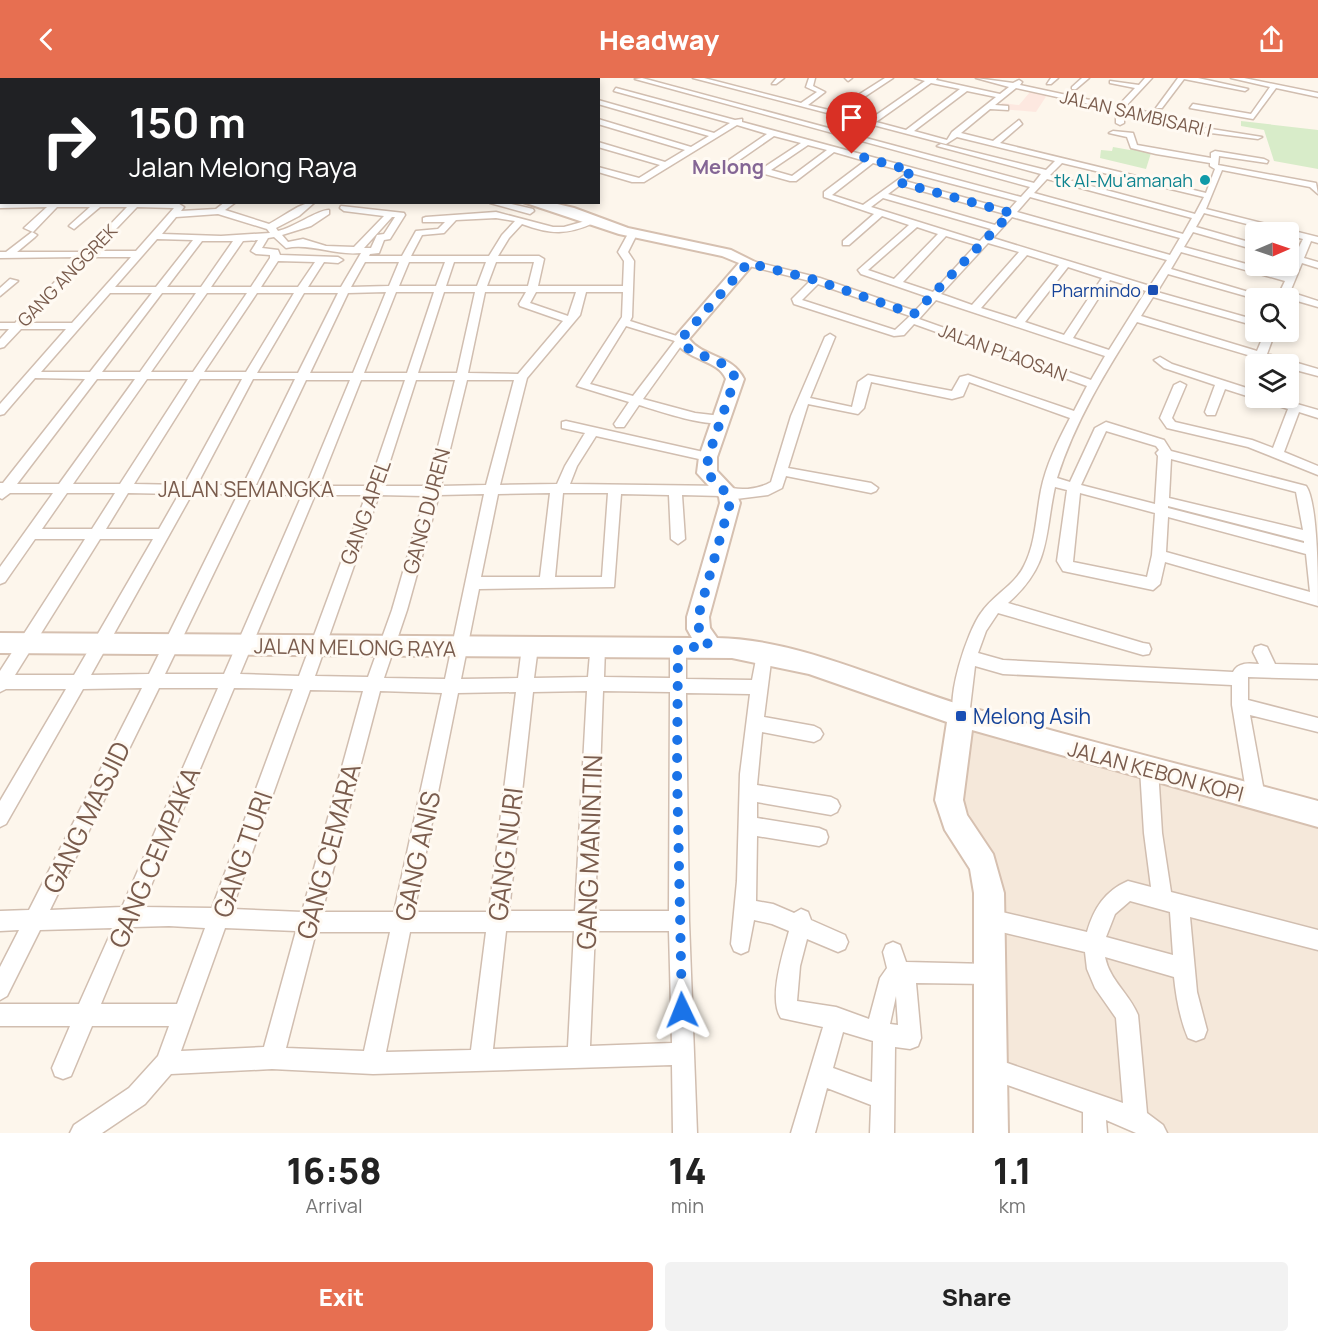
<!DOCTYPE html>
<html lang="en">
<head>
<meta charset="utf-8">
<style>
	:root { --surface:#fff; --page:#f2f2f2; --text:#222; --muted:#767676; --accent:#e76f51 }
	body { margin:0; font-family:Manrope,sans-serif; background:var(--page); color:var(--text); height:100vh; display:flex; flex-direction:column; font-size:22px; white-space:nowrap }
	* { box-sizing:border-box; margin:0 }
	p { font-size:20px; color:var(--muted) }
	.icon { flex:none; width:33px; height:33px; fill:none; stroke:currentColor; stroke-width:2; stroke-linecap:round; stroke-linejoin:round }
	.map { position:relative; height:1055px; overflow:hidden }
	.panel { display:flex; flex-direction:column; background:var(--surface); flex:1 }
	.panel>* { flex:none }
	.top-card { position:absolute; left:0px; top:0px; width:600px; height:126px; box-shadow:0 3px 9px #0003; background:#202124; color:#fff; overflow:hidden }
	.needle { width:39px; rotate:88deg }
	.buttons { position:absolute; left:1245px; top:144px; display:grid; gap:12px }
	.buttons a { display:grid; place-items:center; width:54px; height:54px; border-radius:6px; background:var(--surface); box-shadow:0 3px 9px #0003; font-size:30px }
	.pin { position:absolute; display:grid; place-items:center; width:51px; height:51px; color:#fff; margin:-62px -26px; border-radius:50% 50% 50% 0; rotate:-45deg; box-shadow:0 0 6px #0007 }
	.pin .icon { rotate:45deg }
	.me { position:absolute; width:66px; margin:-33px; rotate:358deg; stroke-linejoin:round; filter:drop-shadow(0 0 4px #0008) }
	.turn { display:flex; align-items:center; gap:21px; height:126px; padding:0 30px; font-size:27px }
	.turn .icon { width:78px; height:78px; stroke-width:2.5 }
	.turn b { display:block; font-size:42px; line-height:51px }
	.eta { display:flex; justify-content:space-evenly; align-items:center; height:102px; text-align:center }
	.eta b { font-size:36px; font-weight:800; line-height:42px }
	.button { display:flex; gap:12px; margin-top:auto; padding:12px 30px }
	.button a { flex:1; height:69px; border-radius:6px; background:var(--accent); color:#fff; font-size:24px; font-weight:800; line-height:69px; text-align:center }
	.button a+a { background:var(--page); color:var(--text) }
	header { display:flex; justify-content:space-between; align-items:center; height:78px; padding:0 30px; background:var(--accent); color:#fff; font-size:27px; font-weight:800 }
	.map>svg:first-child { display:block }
	.residential { fill:#f5e8da }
	.commercial { fill:#fde8e0 }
	.green { fill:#d8ecc9 }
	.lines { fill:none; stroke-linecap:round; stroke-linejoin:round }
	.street-casing { stroke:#d1beb0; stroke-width:3 }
	.secondary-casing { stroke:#d6c0b0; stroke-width:4 }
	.street { fill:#fff; fill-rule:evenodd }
	.secondary { fill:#fff; fill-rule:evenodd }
	.route { stroke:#1a73e8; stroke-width:10; stroke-dasharray:0 18 }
	.culture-dot { fill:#0f9aa8; stroke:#fffaf3; stroke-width:2 }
	.transit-dot { fill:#1a4fb4; stroke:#fffaf3; stroke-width:2 }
	.labels { text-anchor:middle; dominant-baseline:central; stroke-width:6; stroke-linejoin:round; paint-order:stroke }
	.far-street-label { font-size:18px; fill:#7a5c4d; stroke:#fffaf3 }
	.far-culture-label { font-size:18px; fill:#0d838f; stroke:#fffaf3; text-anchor:end }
	.far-transit-label { font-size:18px; fill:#164399; stroke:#fffaf3; text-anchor:end }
	.far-quarter-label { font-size:20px; font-weight:bold; fill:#846695; stroke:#fffaf3 }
	.street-label { font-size:21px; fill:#7a5c4d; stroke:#fffaf3 }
	.transit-label { font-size:21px; fill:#164399; stroke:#fffaf3; text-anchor:start }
	.near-street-label { font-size:26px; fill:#7a5c4d; stroke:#fffaf3 }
</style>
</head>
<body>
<header><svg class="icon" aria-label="back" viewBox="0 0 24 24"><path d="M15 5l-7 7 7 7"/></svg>Headway<svg class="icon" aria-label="share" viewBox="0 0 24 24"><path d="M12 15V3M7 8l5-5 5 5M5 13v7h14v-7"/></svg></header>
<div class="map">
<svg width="1318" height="1055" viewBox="0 0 1318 1055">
	<rect width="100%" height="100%" fill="#fdf6ec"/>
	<!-- residential -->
	<polygon class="residential" points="970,644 1318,741 1318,1055 1166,1055 1005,984 999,795 960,718"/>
	<!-- commercial -->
	<polygon class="commercial" points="1030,14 1047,17 1036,34 1001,31 1002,25 1019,27"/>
	<!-- green -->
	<g class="green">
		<polygon points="1241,43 1318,52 1318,91 1274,83 1264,52 1241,48"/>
		<polygon points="1113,69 1130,72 1132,69 1151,75 1146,91 1100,80 1101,72 1112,73"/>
	</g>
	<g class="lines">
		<defs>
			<g id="street">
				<polygon points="26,0 34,0 25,2"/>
				<polygon points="127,0 135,0 126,2"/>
				<polygon points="166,0 184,2 167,2"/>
				<polygon points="249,0 268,2 250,2"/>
				<polygon points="282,0 290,0 281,2"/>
				<polygon points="305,0 313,0 304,2"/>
				<polygon points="527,0 534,0 526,2"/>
				<path d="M642,0l392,105 7,-9 -104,-28 4,-2 105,26 9,-9 -98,-24 -11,7 -253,-66h11l97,25 16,-11 -11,-5 3,-9h6l-2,8 12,6 -17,13 25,6 52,-33h8l-53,35 29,7 56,-39 -10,-3h22l-1,2 64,14 9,-7 -33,-9 37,5 6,-3 3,2 -2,3 98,21 17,-18 -25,-5v-2l29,4 6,-7h7l-27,29 76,17 4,4 57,9 -4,2 -55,-7 -8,-4 -71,-16v11l-4,2 -4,-2v-13l-100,-22 -21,17 13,1v4l-18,-1 -29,24 32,8 26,-21 3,4 -22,19 206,50 9,-24 -5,-3v-3l-54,-9 -25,-6 -4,-11 -18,-4 4,-2 20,2 4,12 74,13v-5l4,-2 49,8 4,2 -1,2 -48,-7 -1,9 98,18 2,11 -8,-7 -88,-17 -16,39 112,28v6l-7,-2 -7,17 14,4v6l-16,-5 -12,29 28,9v6l-31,-9h-10l8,-17 -104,-29 -10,17 98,29 -13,1 -88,-25 -11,18 99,28v6l-103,-29 -12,19 116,35 8,-19h10l-8,22 51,15v7l-30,-8v-4h-10l-141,-42c-31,49 -62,99 -80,156l13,4 25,-54 11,-6 58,18 7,11 135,35c12,16 12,95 12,120l-153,-44 -5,22 -7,6 -90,-19 -6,-10 10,-71 -12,-3c-11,51 -4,78 -47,116l135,40 6,1 2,5 -2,5 -6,1 -145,-42 -12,18 -8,22 25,7 230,12c5,-10 16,-9 26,-8l-6,-12 2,-5 6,-2 6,2 8,17 43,1v14l-70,-2v23l70,18v14l-68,-17 15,82 -3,6 -6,3 -6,-3 -3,-6 -15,-92v-20l-229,-11 -28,-8 -6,50 -2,5 -6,2 -6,-2c-10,-22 12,-89 26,-108 12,-18 34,-28 43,-47 12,-23 12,-51 17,-76 5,-25 17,-49 29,-72l-101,-36 -6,14 -11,3 -81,-17 -7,26 -6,6 -50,-10 -20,64 83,15 7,5 -2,3 -5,2 -85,-17 -4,12 -14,7 -40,5 -6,-4 -40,-1 3,44 -7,5 -7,-5 -2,-44 -48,-1 -7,93 -135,2 -18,90 57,-1 4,-31 2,-5 6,-1 6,1 2,5 -4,31 54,-1 3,-35 6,-1 6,1 2,5 -1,30 66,1v-30l2,-5 6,-1 6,1 2,5v31l66,1 6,-31 6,-2 6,2 2,5 -8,63 50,9 6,3 3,5 -3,5 -6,3 -52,-10 -5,53 74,12 6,3 3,6 -3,6 -6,3 -74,-13v16l62,10 7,3 2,6 -2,6 -7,3 -62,-10 -1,65 17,3 21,9 7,-4 7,3 3,8 34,15 3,7 -3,7 -7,3 -31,-13 -7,27 -3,35 39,6 33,12 11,-41 7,-10 -4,-16 3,-7 7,-3 7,3 6,17 82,2 7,3 3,7 -3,7 -7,3 -72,-1 5,55 -3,8 -8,3 -15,-2 -1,86h-24l1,-28 -44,-17 -12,45h-24l32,-106 -42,-9c-13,-19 2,-65 8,-87l-17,-7 -18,-4 -6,31 -7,3 -7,-3 -3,-7 6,-63 3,-107 10,-80 -64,-1 3,228 8,212h-24l-1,-68 -299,9 -101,-5 -101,5 -26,30 -43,29h-32l4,-8 55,-37 29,-32 11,-30h-77l-21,50 -8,3 -8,-3 -3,-8 18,-42h-70v-22h79l34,-76 -73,2 -33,66 -7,4v-33l19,-37 -19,1v-20l29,-1 113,-222 -59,1 -77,135 -6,3v-26l66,-112h-60l-6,3v-21l85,-132h-50l-30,43 -5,2v-17l53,-74h-43l-8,6 -2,-1v-15h3l82,-104 -50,-1 -31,36 -4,1v-11l66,-75h-45l-17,18 -4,1v-9l9,-10h-9v-6h15l64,-66 -79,1v-6h6l26,-20 5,3 -2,2 -18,15h67l43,-45h-27l-26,22 -5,-3 2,-2 19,-17h-33l-24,25 -9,-4 23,-21 -47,1v-6h176l8,5 -3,4 35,-2 9,-7h11l-11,8 44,14c14,-7 32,-22 46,-22l-16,14 -23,12 2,3c15,-3 41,-22 51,-21v4l-18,12 -29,9 6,7 15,-3 23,7 28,1 30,-31 -40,-5 -4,-3 1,-2 63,7 1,2 -15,24 -6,1 -5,13 -9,1 -1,2h33l14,-25 22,-2 7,-7h-22v-4l3,-1 70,-5 57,15h11l32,-9v4c-29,13 -44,13 -74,2l-13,14 -11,18h41l5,3 -6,27h85l1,-25 -6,-9 11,-20h6l2,2 -9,18 6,9 -2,56 -2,4 56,18 -43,60 52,14 26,3 6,4c-12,11 -71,-10 -88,-15l-15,22h-8l-2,-3 15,-22 -52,-16 45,-69 1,-25h-37l-6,23 -53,63 -27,107 57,-1 8,-18 20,-33 -23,-5v-6l4,-1 142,32 6,4 -6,4 -112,-25 -19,30 -7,18 155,2c12,5 33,4 46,-4l20,-66 34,-79 5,-3 5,3 -25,61 42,9 6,-25 10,-7 84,16 8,-14 8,-2 106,36 13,-25 -173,-62 -10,11 -10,1 -100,-32 -2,-5 18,-18 -65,-16v-4l3,-1 72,18 95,33 13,-14 -67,-23 -3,-4 51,-45 -27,-9 -33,29h-6v-4l31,-27 -50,-17v-5l41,-31 -31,-9 -38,29h-6l-61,-17v-4l38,-26 -30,-9 -93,57h-12l-34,-10v-5l41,11 21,-13 -62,-18v-5l67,20 20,-12 -87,-26v-5l93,28 18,-11 -111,-32v-4l116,33 16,-10 -116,-32 2,-3 119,32 7,-1v3l279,75 9,-10 -395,-108zM931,5l29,6 -54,41 -30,-8zM967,13l29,6 -44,35 -5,8 -33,-9zM774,58l27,7 -38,25 -25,-7zM808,67l19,5 -35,26 -21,-6zM873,85l144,38 -8,9 -104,-29 5,-5 -4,-2 -43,31 -31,-10zM1062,85l142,34 -9,17 -145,-39zM1047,101l145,39 -9,16 -149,-41zM900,107l105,29 -10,11 -107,-31zM1030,119l150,41 -10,17 -153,-43zM883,120l108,31 -11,12 -109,-34zM137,129l37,1 -38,43h-41zM1204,135l74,19h10v3l15,4 -8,16 -7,-2v6l5,2 -6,14 -103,-28 9,-15 63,18v-6l-60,-17zM218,136l49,15 3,4 -49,3 -59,-2 14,-17zM392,139h3l-11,17 -7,1 -6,13h-7zM1012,139l155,43 -17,26 -157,-48zM496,140l19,3 -13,14 -13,21h-78l11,-21 22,-2 12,-13zM917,149l21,7 -44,45 -26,-9zM946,158l30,9 -43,47 -30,-10zM274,159l12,11c25,-5 49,8 75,5l-20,34h-33l16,-25 14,1 5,-3 -5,-3 -58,-2 -2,-5 -16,-2 6,-10zM157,161l36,1 -37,47h-41zM258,162l-7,11 5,3 14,1v3l-19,29h-40l32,-46zM202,163h31l-32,46h-34zM988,165l31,9 -47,53 -31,-11zM1027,177l32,10 -43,54 -35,-11zM89,179h42l-59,66h-45zM278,183l37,1 -17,25h-37zM365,184h34l-10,24 -38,1zM409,184h36l-9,24h-37zM454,184h32l-9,24h-31zM496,184h38l-6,24h-41zM1068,189l34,11 -38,57 -39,-13zM1110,202l36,11 -37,59 -36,-12zM818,206l92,32 -15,14 -93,-30zM386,214l-33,81h-43l38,-80zM396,214h38l-27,81h-43zM444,214h31l-18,81h-39zM485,214h41l-7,12 1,2 43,15 -45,53 -50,-1zM536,214h40l-8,24 -38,-13zM110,215h42l-62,79h-49zM162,215h34l-56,79h-38zM207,215h40l-54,79h-42zM257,215h37l-48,79h-42zM304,215h34l-40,80h-41zM936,222l169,56 -14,24 -172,-61zM626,248l49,15 -42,55 -43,-12zM97,301h38l-76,105h-42zM147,301h41l-68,105h-47zM200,301h42l-58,106 -50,-1zM253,301h42l-52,106h-46zM306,302h44l-44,106 -50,-1zM361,302h44l-36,106h-50zM416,302h39l-27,106h-46zM467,302h47l-28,105 -45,1zM1106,353l50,15 3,4 -3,3 2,3 -3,48 -74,-19zM1171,381l125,33 7,38 -134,-32zM67,415h48l-23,36h-50zM128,415l51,1 -20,35h-53zM550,415l-10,84h-59l17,-83zM563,415h45l-6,84h-47zM1080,415l75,20 -3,42 -5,22 -74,-15zM192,416h46l-89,180 -58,1zM252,416l50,1 -78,179h-59zM484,416l-39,185 -61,-1 23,-68 32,-115zM315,417h51l-67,181 -59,-2zM379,417l46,1 -33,114 -24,67 -53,-1zM1168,428l136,35v2l-136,-35zM1168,439l138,37 4,38 -144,-40zM100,461h53l-79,136h-59zM159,610h59l-96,219 -72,3zM234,610l59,1 -81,219 -70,-1zM310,612l53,1 -61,221 -70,-3zM380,613l62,2 -48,219h-72zM587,613l-12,220h-66l24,-219zM603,613l67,1 -1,219h-74zM516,614l-27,220h-75l44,-219zM169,848l36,2 -28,76h-76l32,-77zM225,850l71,3 -32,116 -83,4zM506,853h68l-6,116 -75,2zM595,853h74l3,112 -82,3zM316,854h74l-26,119 -78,-3zM410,854h76l-15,118 -85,2zM896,918l2,29 -8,-1zM843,954l30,9 -1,41 -39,-14z"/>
				<polygon points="777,0 784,0 776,6 772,6"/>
				<polygon points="845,0 852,0 848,3"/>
				<polygon points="1051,0 1058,0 1051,6 1047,6"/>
				<polygon points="1082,0 1089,0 1076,11 1072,11 1072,9"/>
				<polygon points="1178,0 1198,0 1248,11 1245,13 1184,1 1162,30 1156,30"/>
				<polygon points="1231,0 1244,0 1318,15 1318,19 1276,10 1253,41 1190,30 1193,26 1251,36 1270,9"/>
				<rect x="0" y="11" width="2" height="4"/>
				<polygon points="0,29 2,29 0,34"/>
				<rect x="0" y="49" width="2" height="4"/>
				<rect x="0" y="66" width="2" height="4"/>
				<rect x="0" y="81" width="2" height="4"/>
				<rect x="0" y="108" width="2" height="6"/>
				<polygon points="503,124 533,131 534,133 530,136 490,125"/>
				<polygon points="10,201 18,203 0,218 0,210"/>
				<polygon points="1160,279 1172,286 1256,313 1256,320 1276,320 1318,332 1318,340 1299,334 1284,374 1318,388 1318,397 1248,369 1167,350 1160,340 1174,307 1180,304 1186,307 1172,340 1175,344 1252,362 1273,370 1288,331 1225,311 1215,337 1207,337 1205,334 1215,307 1164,290 1154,282"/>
				<path d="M1149,683l6,2 3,6 4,64 9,59 147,38v20l-128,-33 7,75 10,38 -3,8 -8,3 -8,-3c-8,-19 -12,-41 -14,-61l-69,-20c5,24 24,36 33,58l9,98 16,12 4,8h-31l-30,-13 1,13h-24v-21l-101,-36 -3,-8 3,-8 8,-3 133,46 -7,-85 -21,-30 -8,-19 -2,-17 -96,-23 -7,-3 -3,-7 3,-7 7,-3 98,23c7,-24 18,-41 41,-51l23,6 -7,-54 -4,-64 3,-6zM1130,823l40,11 3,43 -67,-18 9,-23z"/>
			</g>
			<g id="secondary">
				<polygon points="423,0 433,0 434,2 424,2"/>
				<path d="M523,124h26l25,6 54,20 103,22 24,12 -66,77c16,20 43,15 55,40l-27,78v14l18,19 5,13 -31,114 1,11 7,10c80,1 168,44 245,67 118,35 237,64 356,96v26l-346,-97 -9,70 4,15 26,39 11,39 4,240h-34v-240l-4,-24 -25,-39 -10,-30 12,-78 -138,-48 -77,-16 -732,-5v-20l692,5 -5,-9v-12l33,-114 -1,-6 -22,-24 2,-16 27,-78c-8,-20 -38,-17 -53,-40l66,-76 -17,-7 -103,-22z"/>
			</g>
		</defs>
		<!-- street casing -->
		<use href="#street" class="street-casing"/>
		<!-- secondary casing -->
		<use href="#secondary" class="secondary-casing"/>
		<!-- street -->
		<use href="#street" class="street"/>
		<!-- secondary -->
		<use href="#secondary" class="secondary"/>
	</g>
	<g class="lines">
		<!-- route -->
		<path class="route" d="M682,932l-5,-238 1,-124 31,-2 -10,-17 -1,-12 32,-114 -2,-8 -21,-22 1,-16 27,-78c-6,-24 -46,-19 -54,-40l67,-76 64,16 102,35 97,-101 -113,-31 14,-11 -60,-17"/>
	</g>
	<!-- markers -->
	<circle class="culture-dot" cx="1205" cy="102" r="6"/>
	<g class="transit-dot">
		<rect x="1147" y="206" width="12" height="12" rx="3"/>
		<rect x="955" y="632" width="12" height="12" rx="3"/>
	</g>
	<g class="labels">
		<!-- far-street labels -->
		<g class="far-street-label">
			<text transform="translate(1136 35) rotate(13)">JALAN SAMBISARI I</text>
			<text transform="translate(67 197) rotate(-46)">GANG ANGGREK</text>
			<text transform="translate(1003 274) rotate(20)">JALAN PLAOSAN</text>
		</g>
		<!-- far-culture labels -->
		<g class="far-culture-label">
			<text x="1193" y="102">tk Al-Mu'amanah</text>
		</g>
		<!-- far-transit labels -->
		<g class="far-transit-label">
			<text x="1141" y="212">Pharmindo</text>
		</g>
		<!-- far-quarter labels -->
		<g class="far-quarter-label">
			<text x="728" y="88">Melong</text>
		</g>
		<!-- street labels -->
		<g class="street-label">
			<text x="246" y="411">JALAN SEMANGKA</text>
			<text transform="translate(426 433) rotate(-75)">GANG DUREN</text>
			<text transform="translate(365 434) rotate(-70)">GANG APEL</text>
			<text transform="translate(355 569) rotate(1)">JALAN MELONG RAYA</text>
			<text transform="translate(1156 693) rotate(15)">JALAN KEBON KOPI</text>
		</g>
		<!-- transit labels -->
		<g class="transit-label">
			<text x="973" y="638">Melong Asih</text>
		</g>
		<!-- near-street labels -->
		<g class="near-street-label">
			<text transform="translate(86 739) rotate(-64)">GANG MASJID</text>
			<text transform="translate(328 773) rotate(-75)">GANG CEMARA</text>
			<text transform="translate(589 774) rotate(-88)">GANG MANINTIN</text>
			<text transform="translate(242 776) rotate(-71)">GANG TURI</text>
			<text transform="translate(505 776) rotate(-83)">GANG NURI</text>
			<text transform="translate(417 778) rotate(-78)">GANG ANIS</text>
			<text transform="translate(154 779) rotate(-67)">GANG CEMPAKA</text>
		</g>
	</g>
</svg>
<div class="buttons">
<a><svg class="needle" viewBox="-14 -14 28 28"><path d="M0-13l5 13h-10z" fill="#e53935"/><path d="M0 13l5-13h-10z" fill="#767676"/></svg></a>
<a><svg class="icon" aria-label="search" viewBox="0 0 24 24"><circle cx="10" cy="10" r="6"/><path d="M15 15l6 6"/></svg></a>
<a><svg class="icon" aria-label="layers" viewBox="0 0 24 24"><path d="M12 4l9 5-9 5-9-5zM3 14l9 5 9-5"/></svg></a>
</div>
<div class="pin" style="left:852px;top:76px;background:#d93025"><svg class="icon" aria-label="arrive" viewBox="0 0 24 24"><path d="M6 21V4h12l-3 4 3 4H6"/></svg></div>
<svg class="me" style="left:682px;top:932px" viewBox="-20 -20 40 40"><path d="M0-17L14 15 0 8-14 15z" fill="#1a73e8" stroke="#fff" stroke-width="4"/></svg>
<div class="top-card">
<div class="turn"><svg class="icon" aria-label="right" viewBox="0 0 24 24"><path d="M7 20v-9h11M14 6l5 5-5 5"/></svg><div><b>150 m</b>Jalan Melong Raya</div></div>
</div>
</div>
<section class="panel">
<div class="eta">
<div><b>16:58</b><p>Arrival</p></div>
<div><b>14</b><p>min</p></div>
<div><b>1.1</b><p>km</p></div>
</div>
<div class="button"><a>Exit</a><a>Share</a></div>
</section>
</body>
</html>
